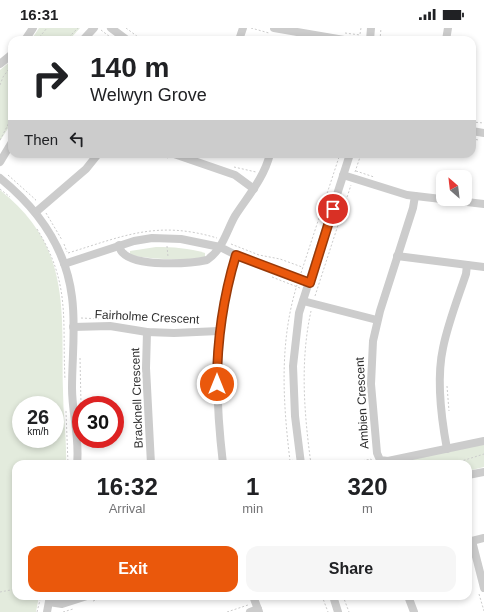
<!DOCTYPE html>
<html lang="en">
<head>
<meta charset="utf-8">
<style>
	:root { --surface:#fff; --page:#f6f6f6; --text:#202124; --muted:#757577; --accent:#ea580c }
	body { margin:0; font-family:Helvetica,sans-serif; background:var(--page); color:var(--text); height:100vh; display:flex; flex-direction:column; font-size:15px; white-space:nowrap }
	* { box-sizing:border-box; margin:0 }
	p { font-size:13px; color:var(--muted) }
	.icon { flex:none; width:22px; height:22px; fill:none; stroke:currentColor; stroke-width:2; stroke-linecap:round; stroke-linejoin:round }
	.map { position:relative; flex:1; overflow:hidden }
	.drawer { position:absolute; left:12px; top:432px; width:460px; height:140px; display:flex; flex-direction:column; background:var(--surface); border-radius:12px; box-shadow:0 2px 6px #0003 }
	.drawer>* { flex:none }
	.hud { position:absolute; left:8px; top:8px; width:468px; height:122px; border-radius:12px; box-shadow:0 2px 6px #0003; background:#fff; color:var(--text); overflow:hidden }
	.needle { width:26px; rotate:332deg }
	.controls { position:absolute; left:436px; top:142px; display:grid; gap:8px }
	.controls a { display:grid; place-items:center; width:36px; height:36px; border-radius:8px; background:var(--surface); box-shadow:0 2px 6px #0003; font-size:20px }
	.speed { position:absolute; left:12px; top:368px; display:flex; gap:8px; font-size:20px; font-weight:700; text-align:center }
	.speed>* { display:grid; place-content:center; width:52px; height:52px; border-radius:50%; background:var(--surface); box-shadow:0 2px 6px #0003; line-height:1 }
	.speed small { font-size:10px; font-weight:400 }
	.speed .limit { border:6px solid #d22; background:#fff; color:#111 }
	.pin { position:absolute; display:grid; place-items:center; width:34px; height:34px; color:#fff; margin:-17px; border:2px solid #fff; border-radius:50%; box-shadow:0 1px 4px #0007 }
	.me { position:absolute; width:44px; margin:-22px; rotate:0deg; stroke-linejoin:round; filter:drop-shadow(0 0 3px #0008) }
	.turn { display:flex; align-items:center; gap:14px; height:84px; padding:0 16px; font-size:18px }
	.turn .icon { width:52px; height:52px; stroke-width:2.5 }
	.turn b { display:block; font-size:28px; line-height:34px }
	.then { display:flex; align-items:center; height:38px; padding:0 16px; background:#0003; gap:8px; font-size:15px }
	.eta { display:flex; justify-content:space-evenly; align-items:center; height:68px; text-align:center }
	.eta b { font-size:24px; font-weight:700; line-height:28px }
	.cta { display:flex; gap:8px; margin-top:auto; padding:8px 16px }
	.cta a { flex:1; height:46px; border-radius:12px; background:var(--accent); color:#fff; font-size:16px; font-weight:700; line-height:46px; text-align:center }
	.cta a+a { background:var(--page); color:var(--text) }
	.status { display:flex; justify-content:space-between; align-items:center; height:28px; padding:0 20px; background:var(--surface); direction:ltr }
	.status svg { height:11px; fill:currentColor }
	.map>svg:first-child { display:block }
	.green { fill:#e3ebdd; fill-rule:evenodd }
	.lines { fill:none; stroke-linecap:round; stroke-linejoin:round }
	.path { stroke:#ccc; stroke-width:1; stroke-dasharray:2 2; stroke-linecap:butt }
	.minor { stroke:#ccc; stroke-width:8 }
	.route-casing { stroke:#983908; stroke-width:10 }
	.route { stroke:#ea580c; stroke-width:7 }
	.labels { text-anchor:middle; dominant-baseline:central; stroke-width:4; stroke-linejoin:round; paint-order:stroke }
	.street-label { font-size:12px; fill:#2f2f2f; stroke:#fff }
</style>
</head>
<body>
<div class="status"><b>16:31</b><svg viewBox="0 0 49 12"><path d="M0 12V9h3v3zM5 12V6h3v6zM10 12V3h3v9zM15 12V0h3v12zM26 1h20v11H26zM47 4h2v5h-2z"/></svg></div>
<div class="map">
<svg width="484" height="584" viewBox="0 0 484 584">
	<rect width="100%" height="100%" fill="#fff"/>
	<!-- green -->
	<g class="green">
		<polygon points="39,0 80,0 69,12 31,12"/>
		<polygon points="12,32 12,94 0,113 0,42"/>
		<path d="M0,162c72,57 61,120 63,201 0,24 4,48 3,73h-50v132h23l-3,16h-36zM21,377h34v34h-34z"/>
		<path d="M156,219c17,0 33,1 49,6v5c-26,2 -50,2 -75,-3v-4z"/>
		<polygon points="484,415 484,439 468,443 468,436 383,436"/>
	</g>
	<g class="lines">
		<!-- path -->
		<g class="path">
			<polyline points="126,0 142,12"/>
			<polyline points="251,0 269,5"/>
			<polyline points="101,2 114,12"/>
			<polyline points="345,5 360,7 360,12"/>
			<polyline points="360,6 361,0"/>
			<polyline points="37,12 47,0"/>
			<polyline points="66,12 78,0"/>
			<polyline points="380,12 381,0"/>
			<polyline points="8,20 12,16"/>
			<polyline points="0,57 3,49 12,37"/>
			<polyline points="472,94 484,95"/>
			<polyline points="472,111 479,112"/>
			<polyline points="0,112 12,89"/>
			<polyline points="159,126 168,130"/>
			<polyline points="234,139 256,144"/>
			<polyline points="356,143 374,149"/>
			<polyline points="355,144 361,126"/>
			<polyline points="8,147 36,172 35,173"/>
			<polyline points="0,161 10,169"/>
			<polyline points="46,185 62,212"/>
			<path d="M37,201c34,55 25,90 28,151"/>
			<polyline points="64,216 67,224"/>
			<polyline points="231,216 259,227 280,231 302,239"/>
			<polyline points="167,218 168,229"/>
			<path d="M68,225c56,-17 89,-33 149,-15"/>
			<polyline points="301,245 340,126"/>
			<polyline points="272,249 300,260"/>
			<polyline points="315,268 351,157"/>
			<polyline points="81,290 102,291"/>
			<polyline points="80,330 81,377"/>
			<polyline points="447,358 449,383"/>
			<polyline points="365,371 365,378"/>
			<polyline points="66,383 68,436"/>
			<path d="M290,433c-7,-59 -11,-118 7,-176"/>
			<polyline points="291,436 290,433 294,432"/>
			<path d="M311,436c-7,-51 -11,-103 0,-153"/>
			<polyline points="347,436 371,431 372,436"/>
			<polyline points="452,436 484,426"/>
			<polyline points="0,564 16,561"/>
			<polyline points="479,566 484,583"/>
			<polyline points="322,568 328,584"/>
			<polyline points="343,568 349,584"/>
			<polyline points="93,573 107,568"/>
			<polyline points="37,584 41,568"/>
			<polyline points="63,584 73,581"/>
			<polyline points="227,584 248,577"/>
		</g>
		<!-- minor -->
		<g class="minor">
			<polyline points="111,0 127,12"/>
			<polyline points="274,0 344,12"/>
			<polyline points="25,12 33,0"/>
			<polyline points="83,12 94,0"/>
			<polyline points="239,12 243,0"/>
			<polyline points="370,12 371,0"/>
			<polyline points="446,12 448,0"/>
			<polyline points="0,36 12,26"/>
			<polyline points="472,103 484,105"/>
			<polyline points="174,126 235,147 254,161"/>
			<polyline points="0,134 12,114"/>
			<polyline points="343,147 407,167 484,176"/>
			<path d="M0,150c37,30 66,70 72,119 4,30 0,61 0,91 0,26 8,50 5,76"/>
			<polyline points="415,168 413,180 380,283 373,313 371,356 377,425 380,432 388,433 484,413"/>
			<polyline points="36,184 86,141 98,126"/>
			<path d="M119,217c1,3 1,6 4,8 13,14 66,11 84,7 16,-11 19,-28 28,-44 13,-20 29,-38 35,-62"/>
			<polyline points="397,228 484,239"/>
			<polyline points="64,236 134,213 152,210 181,211 220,219 236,227 310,255"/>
			<polyline points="303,273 377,292"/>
			<polyline points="73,299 110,298 147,304 174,305 219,303"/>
			<polyline points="147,304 146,340 151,436"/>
			<path d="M447,421c-6,-32 -11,-69 -4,-101 5,-25 15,-50 23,-74l1,-9"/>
			<path d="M223,436c-9,-77 -9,-134 13,-209"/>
			<polyline points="301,436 295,388 293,338 299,285 350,126"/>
			<polyline points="468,447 484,444"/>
			<polyline points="472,513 484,560"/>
			<polyline points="468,514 484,510"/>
			<polyline points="253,568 259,584"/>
			<polyline points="333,568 338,584"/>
			<polyline points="408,568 414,584"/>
			<polyline points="49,574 62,576 87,568"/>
			<polyline points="47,584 50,568"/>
			<polyline points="250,584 258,581"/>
		</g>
	</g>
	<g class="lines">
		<defs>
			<path id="route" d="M217,356c0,-45 6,-86 19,-129l74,28 23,-74"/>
		</defs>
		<!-- route casing -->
		<use href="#route" class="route-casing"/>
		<!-- route -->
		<use href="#route" class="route"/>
	</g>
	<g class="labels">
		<!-- street labels -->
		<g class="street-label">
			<text transform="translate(147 289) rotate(3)">Fairholme Crescent</text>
			<text transform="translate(137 370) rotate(-92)">Bracknell Crescent</text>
			<text transform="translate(362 375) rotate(-93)">Ambien Crescent</text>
		</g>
	</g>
</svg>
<div class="controls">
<a><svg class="needle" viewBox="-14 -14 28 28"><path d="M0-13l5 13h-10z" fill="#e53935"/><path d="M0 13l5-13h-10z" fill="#757577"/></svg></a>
</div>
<div class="speed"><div>26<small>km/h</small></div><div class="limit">30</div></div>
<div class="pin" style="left:333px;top:181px;background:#d93025"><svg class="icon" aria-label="arrive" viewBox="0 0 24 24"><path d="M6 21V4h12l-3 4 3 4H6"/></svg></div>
<svg class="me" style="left:217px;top:356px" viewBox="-20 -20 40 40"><circle r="17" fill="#ea580c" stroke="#fff" stroke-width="3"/><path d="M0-11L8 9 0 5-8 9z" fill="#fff"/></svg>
<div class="hud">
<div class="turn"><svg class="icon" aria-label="right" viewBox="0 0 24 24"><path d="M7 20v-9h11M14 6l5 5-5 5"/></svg><div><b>140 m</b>Welwyn Grove</div></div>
<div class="then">Then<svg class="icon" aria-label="left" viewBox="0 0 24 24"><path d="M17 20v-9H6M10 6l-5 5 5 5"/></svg></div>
</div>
<section class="drawer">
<div class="eta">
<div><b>16:32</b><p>Arrival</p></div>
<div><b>1</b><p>min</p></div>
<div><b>320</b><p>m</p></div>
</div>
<div class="cta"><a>Exit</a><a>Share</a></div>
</section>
</div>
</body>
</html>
